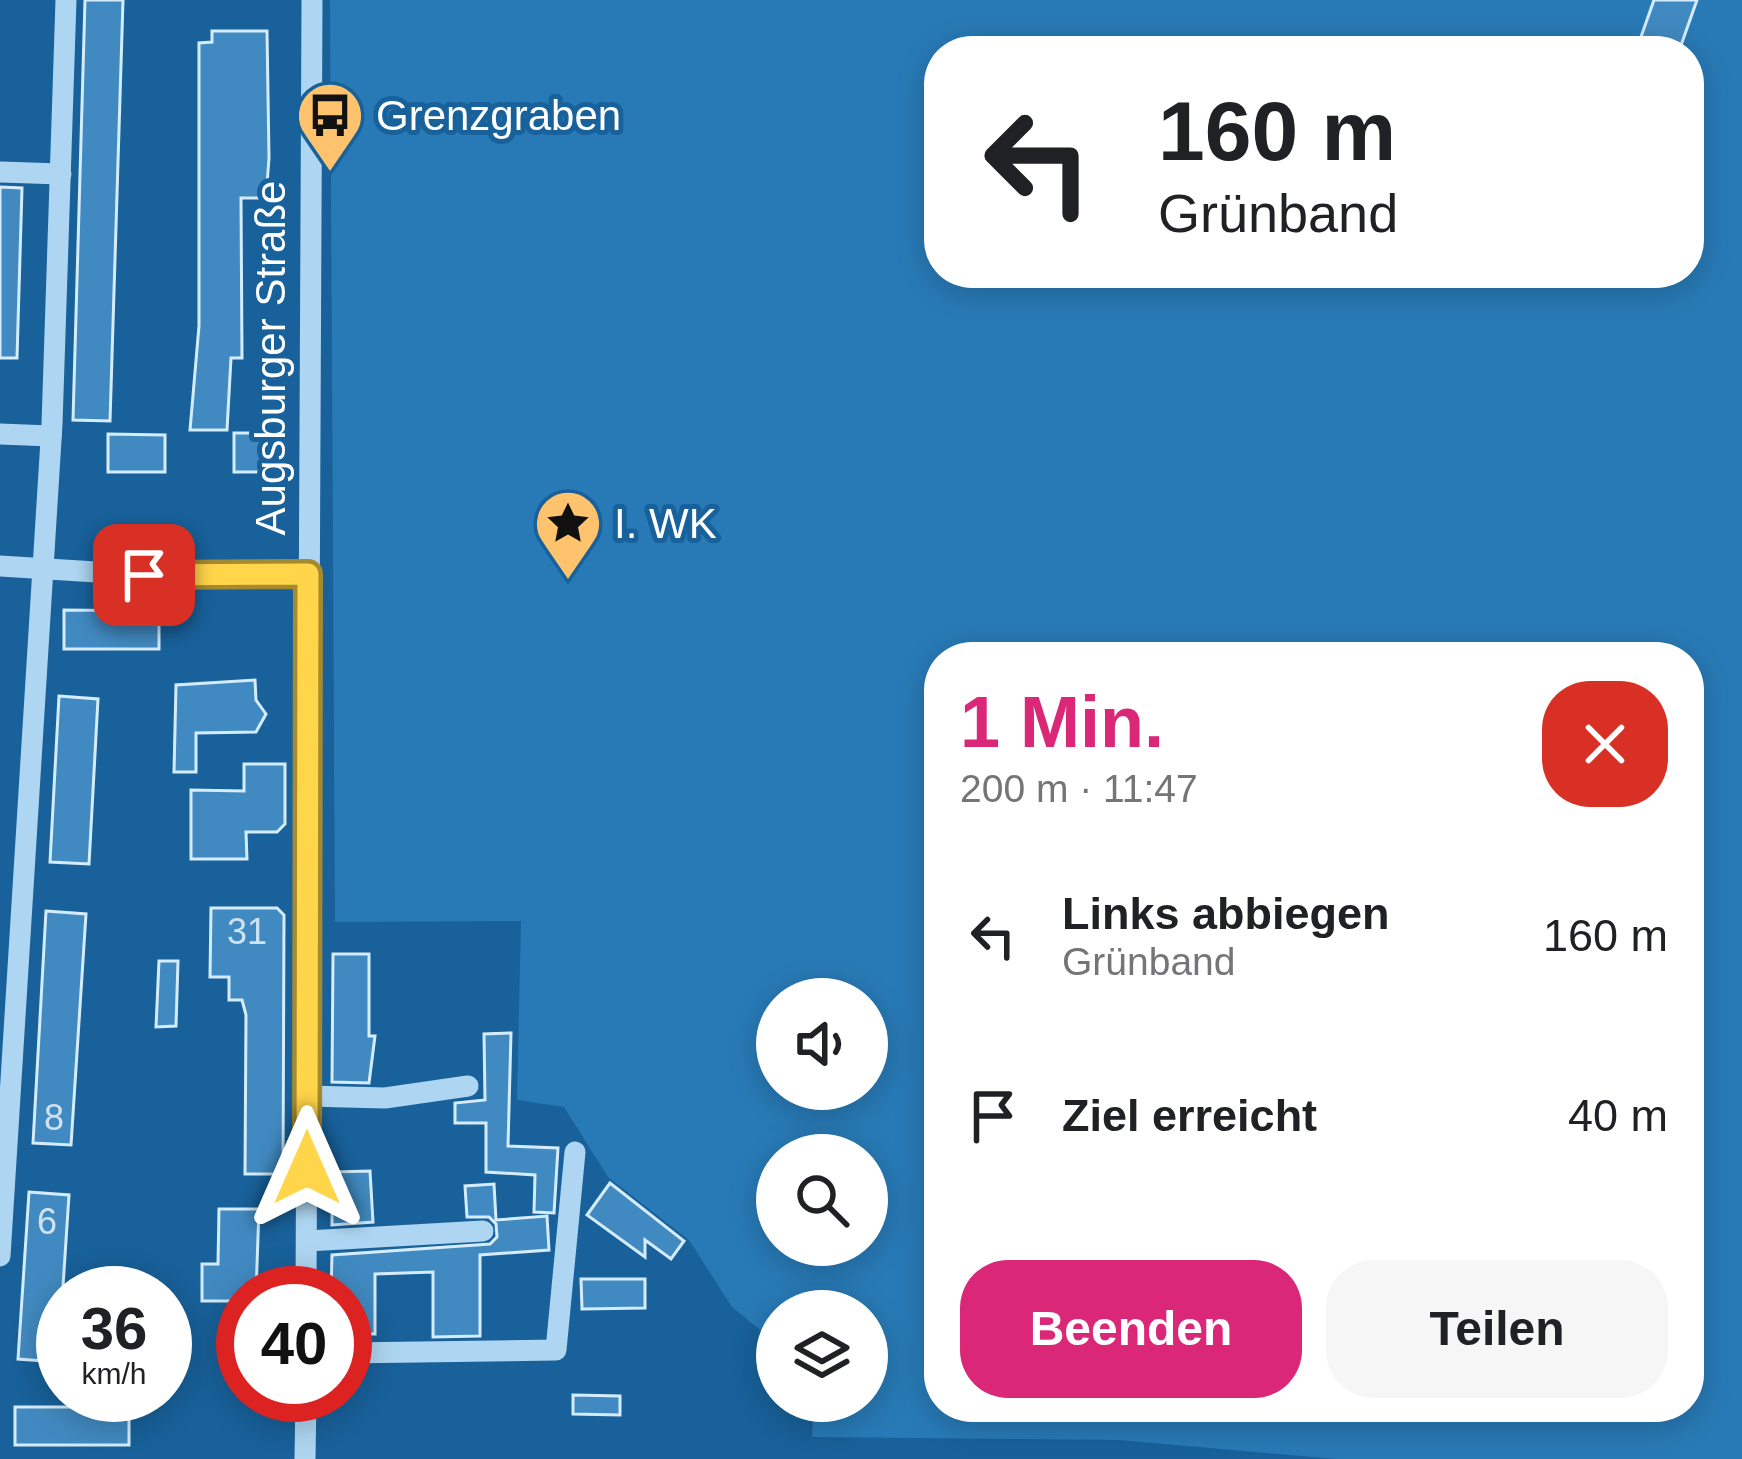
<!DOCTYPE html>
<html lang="de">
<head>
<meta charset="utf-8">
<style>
	:root { --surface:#fff; --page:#f6f6f6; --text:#202124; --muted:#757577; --accent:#db2777 }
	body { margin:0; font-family:Arial,sans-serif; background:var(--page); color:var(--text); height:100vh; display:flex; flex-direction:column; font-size:45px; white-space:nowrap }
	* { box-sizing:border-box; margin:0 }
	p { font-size:39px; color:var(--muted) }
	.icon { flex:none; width:66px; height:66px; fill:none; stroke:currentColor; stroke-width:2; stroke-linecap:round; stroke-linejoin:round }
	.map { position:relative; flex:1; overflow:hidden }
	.sheet { position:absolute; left:924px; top:642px; width:780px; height:780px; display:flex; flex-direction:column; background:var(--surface); border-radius:48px; box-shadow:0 6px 30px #0003 }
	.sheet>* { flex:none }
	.banner { position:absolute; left:924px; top:36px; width:780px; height:252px; border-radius:48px; box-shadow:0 6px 30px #0003; background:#fff; color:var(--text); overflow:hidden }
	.controls { position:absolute; left:756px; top:978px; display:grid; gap:24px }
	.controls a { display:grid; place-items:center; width:132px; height:132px; border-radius:50%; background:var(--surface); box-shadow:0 6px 30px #0003; font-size:60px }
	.speed { position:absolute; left:36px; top:1266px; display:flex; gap:24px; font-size:60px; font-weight:700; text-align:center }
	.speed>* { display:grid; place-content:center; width:156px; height:156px; border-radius:50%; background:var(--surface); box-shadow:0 6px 30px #0003; line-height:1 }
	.speed small { font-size:30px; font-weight:400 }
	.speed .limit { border:18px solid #d22; background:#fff; color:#111 }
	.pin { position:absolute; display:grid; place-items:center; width:102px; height:102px; color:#fff; margin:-51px; border-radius:24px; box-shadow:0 6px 18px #0006 }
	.me { position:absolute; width:132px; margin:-66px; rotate:0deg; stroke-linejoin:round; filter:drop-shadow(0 0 9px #0008) }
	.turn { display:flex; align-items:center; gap:42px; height:252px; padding:0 36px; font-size:54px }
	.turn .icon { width:156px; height:156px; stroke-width:2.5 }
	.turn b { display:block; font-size:84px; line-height:102px }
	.round { display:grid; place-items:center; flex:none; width:126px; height:126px; border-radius:48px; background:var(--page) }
	.summary { display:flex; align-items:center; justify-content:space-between; height:204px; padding:0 36px }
	h1 { font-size:72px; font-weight:600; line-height:90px; color:var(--accent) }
	.primary-button { display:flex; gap:24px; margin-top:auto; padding:24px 36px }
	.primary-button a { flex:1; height:138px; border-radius:48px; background:var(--accent); color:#fff; font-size:48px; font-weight:600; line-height:138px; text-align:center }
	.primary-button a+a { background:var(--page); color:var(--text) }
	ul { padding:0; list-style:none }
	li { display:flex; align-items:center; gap:36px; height:180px; padding:0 36px }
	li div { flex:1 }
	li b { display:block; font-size:45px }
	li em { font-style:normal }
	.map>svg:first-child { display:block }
	.green { fill:#287ab6; fill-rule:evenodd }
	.building { fill:#418ac1; stroke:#d5ecfc; stroke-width:3 }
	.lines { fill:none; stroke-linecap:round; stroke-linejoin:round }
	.minor { stroke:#aed5f1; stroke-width:21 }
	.route-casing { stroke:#a68a30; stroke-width:30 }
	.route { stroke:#ffd54a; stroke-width:21 }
	.labels { text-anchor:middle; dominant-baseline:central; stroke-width:10; stroke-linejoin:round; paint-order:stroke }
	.number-label { font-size:36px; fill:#d0e2f0 }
	.poi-label { font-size:42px; fill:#fff; stroke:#18619a; text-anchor:start }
	.street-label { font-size:42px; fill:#fff; stroke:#18619a }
</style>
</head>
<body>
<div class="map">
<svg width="1742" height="1459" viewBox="0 0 1742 1459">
	<rect width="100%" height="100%" fill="#18619a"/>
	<!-- green -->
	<path class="green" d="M330,0h1412v1459h-406l-217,-19 -307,-3 2,-36h53v-90h-90v33l-45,-37 -43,-67 -81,-63 -44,-70 -47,-7 4,-179 -186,1zM939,51h750v222h-750zM939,657h750v750h-750zM777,999h90v90h-90zM777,1155h90v90h-90z"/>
	<!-- building -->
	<g class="building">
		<polygon points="85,0 123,0 110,421 73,420"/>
		<polygon points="1654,0 1697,0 1679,51 1636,51"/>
		<polygon points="212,31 267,31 269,158 266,198 241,198 242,358 231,358 227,430 190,430 199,326 199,43 212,42"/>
		<polygon points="0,187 22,188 17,358 0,358"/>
		<rect x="234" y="433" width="33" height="39"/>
		<polygon points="108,434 165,435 165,472 108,472"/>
		<polygon points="64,610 159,611 159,649 64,649"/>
		<polygon points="255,680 256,700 266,714 256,732 196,733 196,772 174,772 176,685"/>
		<polygon points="59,696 98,699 89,864 50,862"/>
		<polygon points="244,764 285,764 285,824 277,832 246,832 247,859 191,859 191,790 244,791"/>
		<polygon points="211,908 277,908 284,915 283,1174 245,1174 246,1015 242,1000 229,1000 229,977 210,977"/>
		<polygon points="46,911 86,914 71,1145 33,1143"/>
		<polygon points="333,954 369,954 369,1036 375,1036 369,1083 332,1082"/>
		<polygon points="159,961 178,961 176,1026 156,1027"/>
		<polygon points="511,1033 508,1146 558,1148 554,1213 534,1212 535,1175 486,1172 486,1123 455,1123 455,1103 485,1100 484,1034"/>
		<polygon points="370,1171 373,1222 332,1225 332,1172"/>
		<polygon points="610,1183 684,1241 671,1259 645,1240 645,1257 587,1215"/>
		<polygon points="494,1184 496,1220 547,1216 549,1250 480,1255 480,1336 433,1337 433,1272 375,1274 375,1334 345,1334 345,1293 331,1293 332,1255 490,1244 497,1237 496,1224 489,1217 467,1217 465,1186"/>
		<polygon points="29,1192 69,1195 58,1362 18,1359"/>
		<polygon points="219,1209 259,1209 256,1293 243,1293 243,1301 202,1301 202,1264 218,1264"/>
		<polygon points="581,1279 645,1279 645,1308 582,1309"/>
		<polygon points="573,1395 620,1396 620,1415 573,1414"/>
		<rect x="15" y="1407" width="114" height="38"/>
	</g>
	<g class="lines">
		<!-- minor -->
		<g class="minor">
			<polyline points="0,172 61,174"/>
			<polyline points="0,434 51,436"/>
			<polyline points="0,566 144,575 308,574"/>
			<polyline points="307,1096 385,1098 468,1086"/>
			<polyline points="307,1241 483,1231"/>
			<polyline points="0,1256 52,424 66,0"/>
			<polyline points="306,1293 312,0"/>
			<polyline points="345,1353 556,1350 575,1152"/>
			<polyline points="305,1459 306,1395"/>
		</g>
	</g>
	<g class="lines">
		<defs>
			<polyline id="route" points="144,575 308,574 307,1168"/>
		</defs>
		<!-- route casing -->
		<use href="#route" class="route-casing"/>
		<!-- route -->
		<use href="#route" class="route"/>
	</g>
	<!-- icons -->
	<defs>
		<symbol id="bus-pin" viewBox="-11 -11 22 30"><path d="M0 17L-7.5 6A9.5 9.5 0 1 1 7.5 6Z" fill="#ffc36e" stroke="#18619a"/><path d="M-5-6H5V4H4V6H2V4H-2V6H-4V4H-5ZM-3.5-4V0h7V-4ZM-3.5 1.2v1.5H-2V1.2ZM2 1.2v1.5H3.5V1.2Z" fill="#111"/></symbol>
		<symbol id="sight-pin" viewBox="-11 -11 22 30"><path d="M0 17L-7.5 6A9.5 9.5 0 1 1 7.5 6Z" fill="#ffc36e" stroke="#18619a"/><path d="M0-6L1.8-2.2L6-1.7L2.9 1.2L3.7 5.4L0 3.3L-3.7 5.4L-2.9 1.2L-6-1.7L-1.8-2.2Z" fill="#111"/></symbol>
	</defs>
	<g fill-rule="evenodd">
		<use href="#bus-pin" x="292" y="77" width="76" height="104"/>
		<use href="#sight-pin" x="530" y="485" width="76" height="104"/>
	</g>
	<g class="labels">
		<!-- number labels -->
		<g class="number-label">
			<text x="247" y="931">31</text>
			<text x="54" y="1117">8</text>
			<text x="47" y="1221">6</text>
		</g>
		<!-- poi labels -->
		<g class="poi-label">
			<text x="376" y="115">Grenzgraben</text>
			<text x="614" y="523">I. WK</text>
		</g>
		<!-- street labels -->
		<g class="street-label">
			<text transform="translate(270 358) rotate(-90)">Augsburger Straße</text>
		</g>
	</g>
</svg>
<div class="controls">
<a><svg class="icon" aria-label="sound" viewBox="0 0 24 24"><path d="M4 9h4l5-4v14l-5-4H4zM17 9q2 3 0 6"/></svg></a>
<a><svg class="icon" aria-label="search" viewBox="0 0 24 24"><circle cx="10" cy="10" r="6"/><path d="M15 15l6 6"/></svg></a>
<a><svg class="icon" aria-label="layers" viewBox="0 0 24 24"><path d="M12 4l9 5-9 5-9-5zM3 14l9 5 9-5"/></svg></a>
</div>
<div class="speed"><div>36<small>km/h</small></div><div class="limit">40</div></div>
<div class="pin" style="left:144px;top:575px;background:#d93025"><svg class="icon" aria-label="arrive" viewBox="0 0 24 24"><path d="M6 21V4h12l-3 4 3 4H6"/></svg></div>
<svg class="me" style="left:307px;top:1168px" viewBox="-20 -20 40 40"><path d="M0-17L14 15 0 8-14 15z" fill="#ffd54a" stroke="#fff" stroke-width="4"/></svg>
<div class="banner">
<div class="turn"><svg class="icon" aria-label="left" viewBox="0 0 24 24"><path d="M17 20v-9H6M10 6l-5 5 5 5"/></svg><div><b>160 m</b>Grünband</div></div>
</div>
<section class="sheet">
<div class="summary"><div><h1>1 Min.</h1><p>200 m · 11:47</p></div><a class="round" style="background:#d93025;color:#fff"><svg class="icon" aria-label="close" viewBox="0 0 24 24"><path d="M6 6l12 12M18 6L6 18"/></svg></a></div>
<ul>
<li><svg class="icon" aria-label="left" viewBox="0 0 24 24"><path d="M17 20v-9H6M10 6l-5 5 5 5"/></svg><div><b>Links abbiegen</b><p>Grünband</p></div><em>160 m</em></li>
<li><svg class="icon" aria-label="arrive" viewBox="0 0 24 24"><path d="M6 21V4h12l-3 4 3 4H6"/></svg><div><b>Ziel erreicht</b></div><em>40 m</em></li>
</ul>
<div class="primary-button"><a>Beenden</a><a>Teilen</a></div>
</section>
</div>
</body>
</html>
